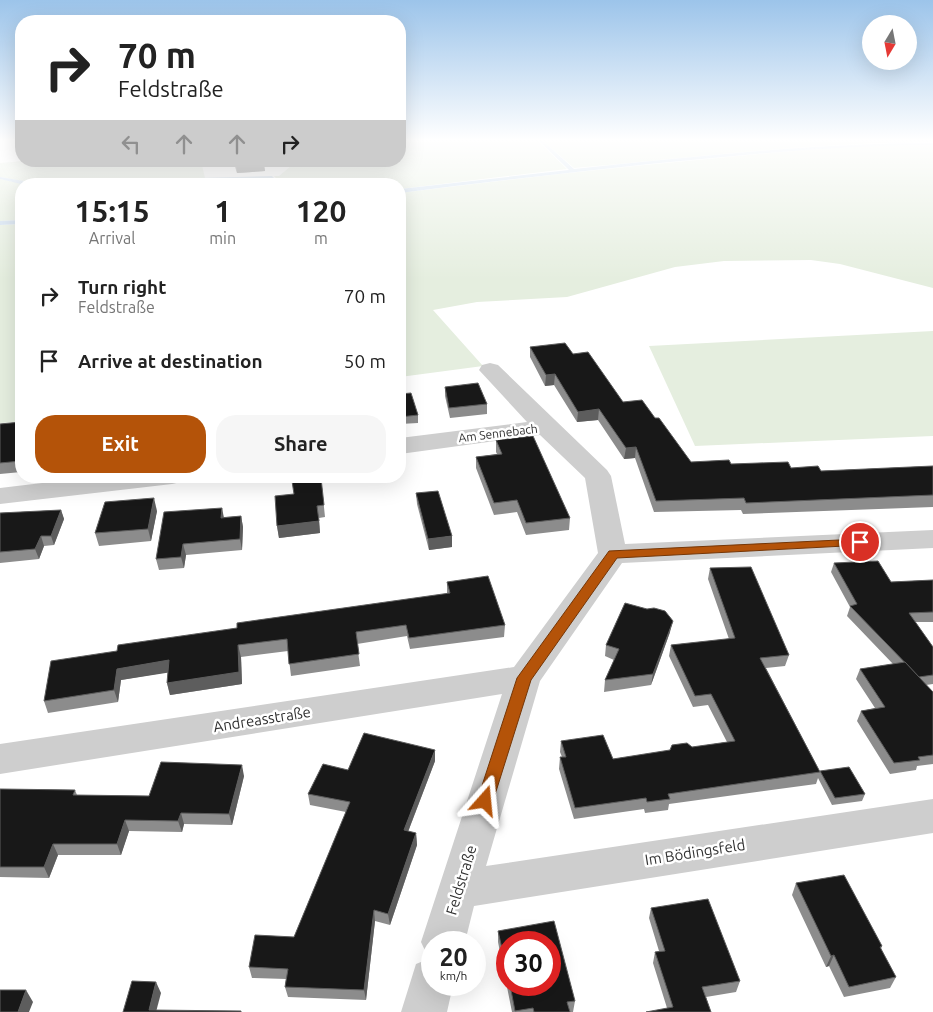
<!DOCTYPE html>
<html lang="en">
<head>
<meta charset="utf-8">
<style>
	:root { --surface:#fff; --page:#f6f6f6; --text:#222; --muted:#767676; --accent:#b45309 }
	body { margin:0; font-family:Ubuntu,sans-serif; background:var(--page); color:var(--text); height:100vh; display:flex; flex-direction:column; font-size:19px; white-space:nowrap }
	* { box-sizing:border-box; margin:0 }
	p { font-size:16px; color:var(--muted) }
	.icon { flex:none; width:28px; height:28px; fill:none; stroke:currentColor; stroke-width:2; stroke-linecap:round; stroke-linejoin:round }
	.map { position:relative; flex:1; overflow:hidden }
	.side { position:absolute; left:15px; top:178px; width:391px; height:305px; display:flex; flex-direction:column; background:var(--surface); border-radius:20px; box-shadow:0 5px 20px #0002 }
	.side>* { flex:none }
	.top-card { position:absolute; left:15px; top:15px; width:391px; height:152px; border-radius:20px; box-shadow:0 5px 20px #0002; background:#fff; color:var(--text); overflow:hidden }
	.needle { width:32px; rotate:190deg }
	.controls { position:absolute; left:862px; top:15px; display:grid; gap:10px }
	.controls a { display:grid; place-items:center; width:55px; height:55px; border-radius:50%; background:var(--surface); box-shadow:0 5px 20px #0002; font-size:25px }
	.speed { position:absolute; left:421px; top:931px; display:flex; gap:10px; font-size:25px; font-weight:700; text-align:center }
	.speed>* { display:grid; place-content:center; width:65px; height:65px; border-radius:50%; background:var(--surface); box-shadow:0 5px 20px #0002; line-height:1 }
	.speed small { font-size:12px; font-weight:400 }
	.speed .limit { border:8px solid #d22; background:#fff; color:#111 }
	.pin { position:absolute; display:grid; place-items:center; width:42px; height:42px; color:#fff; margin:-21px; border:2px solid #fff; border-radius:50%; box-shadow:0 1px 5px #0007 }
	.me { position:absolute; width:55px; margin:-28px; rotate:18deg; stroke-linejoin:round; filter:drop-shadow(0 0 4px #0008) }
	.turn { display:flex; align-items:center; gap:18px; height:105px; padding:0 20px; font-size:22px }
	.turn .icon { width:65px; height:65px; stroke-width:2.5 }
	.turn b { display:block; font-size:35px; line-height:42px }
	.lanes { display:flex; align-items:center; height:48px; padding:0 20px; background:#0003; justify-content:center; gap:25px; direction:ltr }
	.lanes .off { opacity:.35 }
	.eta { display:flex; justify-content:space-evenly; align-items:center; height:85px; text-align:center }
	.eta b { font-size:30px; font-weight:700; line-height:35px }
	.cta { display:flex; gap:10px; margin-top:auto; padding:10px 20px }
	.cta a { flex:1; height:58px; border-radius:20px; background:var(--accent); color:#fff; font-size:20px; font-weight:700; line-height:58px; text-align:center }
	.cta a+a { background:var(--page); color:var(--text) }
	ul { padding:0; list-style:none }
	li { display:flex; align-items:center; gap:15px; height:65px; padding:0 20px }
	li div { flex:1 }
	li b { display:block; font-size:19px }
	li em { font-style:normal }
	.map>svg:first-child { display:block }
	.green { fill:#e5eedf }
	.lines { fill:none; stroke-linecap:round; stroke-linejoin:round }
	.stream { fill:#cbdcee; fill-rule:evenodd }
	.minor { fill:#cecece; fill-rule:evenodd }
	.wall { fill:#8c8c8c; fill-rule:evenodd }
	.shaded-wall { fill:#5d5d5d }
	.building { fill:#181818; stroke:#5d5d5d }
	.route { fill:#b45309; stroke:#753606 }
	.labels { text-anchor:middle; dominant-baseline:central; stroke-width:5; stroke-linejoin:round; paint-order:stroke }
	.street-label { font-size:12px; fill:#313131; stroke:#fff }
	.near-street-label { font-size:15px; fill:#313131; stroke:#fff }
</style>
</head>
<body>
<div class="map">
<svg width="933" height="1012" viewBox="0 0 933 1012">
	<rect width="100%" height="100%" fill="#fff"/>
	<!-- green -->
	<g class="green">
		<polygon points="400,139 536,139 567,169 400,189 400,184 281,184 274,176 279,176 297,161 400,161"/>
		<path d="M541,139h392v3c-120,0 -239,16 -359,26z"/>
		<path d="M933,145v143l-93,-24 -29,-4 -87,1 -49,6 -108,30 -90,5 -44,8 50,56 -83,11v-184c95,-12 191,-23 287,-32 82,-8 164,-17 246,-16z"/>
		<polygon points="23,161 201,161 205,178 33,183 0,177 0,163"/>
		<polygon points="270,177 276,184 66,184"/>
		<polygon points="0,179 25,184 21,184 21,220 0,221"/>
		<polygon points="21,224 21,422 0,423 0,225"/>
		<polygon points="933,331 933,436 695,446 649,346"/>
	</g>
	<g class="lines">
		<!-- stream -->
		<g class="stream">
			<path d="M537,139h4l33,30c119,-12 239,-26 359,-26v2c-95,0 -189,10 -284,19 -83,9 -166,18 -249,29v-4l169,-19z"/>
			<polygon points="272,176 280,184 275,184 271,179 100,184 41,184 43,182"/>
			<polygon points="0,177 30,182 32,184 21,184 0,179"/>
			<polygon points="21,220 21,224 0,225 0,221"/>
		</g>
		<!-- minor -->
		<g class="minor">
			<polygon points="490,363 498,365 607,470 611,476 625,544 933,530 933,548 622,563 540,681 486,866 933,799 933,833 474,906 465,942 432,942 432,985 453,985 447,1012 401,1012 416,964 431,958 428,957 421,942 502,694 0,774 0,744 514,667 598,553 585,478 540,435 400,454 400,438 527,422 479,370 482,365"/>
			<polygon points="101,476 185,476 181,482 172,484 0,504 0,488"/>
		</g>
	</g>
	<!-- wall -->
	<g class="wall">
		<polygon points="233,161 263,161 265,171 237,173"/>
		<polygon points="530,347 573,354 623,402 655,418 691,462 791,468 821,471 933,466 933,507 743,514 741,510 654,512 635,458 624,459 598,420 577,422 554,385 545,386 530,357"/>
		<polygon points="445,387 487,404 487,414 450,418 445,396"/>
		<polygon points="400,394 418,415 418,423 400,424"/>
		<polygon points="21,422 21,472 0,474 0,424"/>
		<polygon points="496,440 570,518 569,530 526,535 517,512 494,515 476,468 476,457 497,454 496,452"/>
		<polygon points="321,478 325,517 319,518 320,533 279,538 277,526 294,494"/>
		<polygon points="416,493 452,547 429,550 417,504"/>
		<polygon points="61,510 64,519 54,545 44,546 39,559 0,563 0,513"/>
		<polygon points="157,511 151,541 99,546 95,533"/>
		<polygon points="241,516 243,527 242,550 186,555 184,568 159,570 156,559 224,517"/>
		<polygon points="834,563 891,582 933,580 933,622 915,622 933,647 933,684 926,685 933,692 933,764 917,766 916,770 890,774 857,721 861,711 875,708 856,679 860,669 893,664 847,616 850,607 831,572"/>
		<polygon points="710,568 789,655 785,666 766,668 820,772 865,794 862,801 832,805 818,778 816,784 669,804 668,810 645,813 644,809 574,819 559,769 560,757 562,757 560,752 561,741 613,759 727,742 708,705 693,707 669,656 671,645 729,639 708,579"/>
		<polygon points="447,582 505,625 504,637 410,649 407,636 357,644 360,666 291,676 288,651 241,657 242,684 170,695 167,683 168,672 121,680 118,702 48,713 44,701 117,651 237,628 447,594"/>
		<polygon points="670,632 651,685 604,692 605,680 614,660 605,656 606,645"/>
		<polygon points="435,761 408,832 416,833 417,845 390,925 375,921 366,1000 288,997 285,987 286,979 252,978 249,967 294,937 346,812 310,805 308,794 348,770"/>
		<polygon points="244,776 232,825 184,824 182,832 129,831 121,855 58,855 49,878 0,877 0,789 75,790 77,795 149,796"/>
		<polygon points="796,883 882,946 881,949 896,977 890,988 844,997 829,966 826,967 792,895"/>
		<polygon points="651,908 740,981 736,992 706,997 711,1012 667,1008 653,963 655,952 659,951 649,918"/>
		<path d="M498,931l77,70 -2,11h-61l-14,-70zM508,942l42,43h-42z"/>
	</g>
	<!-- shaded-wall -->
	<g class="shaded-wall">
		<polygon points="264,164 265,171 237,173 236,166"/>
		<polygon points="555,374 554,385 545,386 546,375"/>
		<polygon points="599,409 598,420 577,422 578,412"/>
		<polygon points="636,447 635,458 624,459 626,448"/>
		<polygon points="154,498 157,511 151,541 148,529"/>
		<polygon points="222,508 224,518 221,518"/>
		<polygon points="61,510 64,519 54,545 51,536"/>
		<polygon points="241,516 243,527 242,550 240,539"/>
		<polygon points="319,521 320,533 279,538 277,526"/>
		<polygon points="41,536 44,546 39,559 35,549"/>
		<polygon points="452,536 452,547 429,550 428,539"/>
		<polygon points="183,544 186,555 184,568 181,557"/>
		<polygon points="673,621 670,632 651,685 653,674"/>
		<polygon points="238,645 241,657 242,684 170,695 167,683"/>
		<polygon points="169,660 172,672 121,680 118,702 114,690 117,669"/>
		<polygon points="435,750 435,761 404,842 404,830"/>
		<polygon points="242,765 244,776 232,825 229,814"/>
		<polygon points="181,813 184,824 182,832 178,821"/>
		<polygon points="125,820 129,831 121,855 117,844"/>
		<polygon points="416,833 417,845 390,925 388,914"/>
		<polygon points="53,844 58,855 49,878 44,867"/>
		<polygon points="374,910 375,921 366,1000 364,990"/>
		<polygon points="834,955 829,966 826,967 831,956"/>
		<polygon points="156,982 161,993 156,1012 149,1010"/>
		<polygon points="26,990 33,1002 29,1012 18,1012"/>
	</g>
	<!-- building -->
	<g class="building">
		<polygon points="234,161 263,161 264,164 236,166"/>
		<polygon points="565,343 573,354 588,352 623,402 642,400 655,418 659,418 691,462 729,460 731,464 788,462 791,468 818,466 821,471 933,466 933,495 746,503 744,498 656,501 636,447 626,448 599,409 578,412 555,374 546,375 530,347"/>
		<polygon points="478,383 487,404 449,408 445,387"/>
		<polygon points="411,393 418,415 400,417 400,394"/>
		<polygon points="21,422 21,461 0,463 0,424"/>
		<polygon points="533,436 570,518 526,523 517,500 494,503 476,457 502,454 496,440"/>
		<polygon points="321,478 324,505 317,506 319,521 277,526 275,496 294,494 292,481"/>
		<polygon points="438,491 452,536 428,539 416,493"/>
		<polygon points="154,498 148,529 95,533 105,502"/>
		<polygon points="222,508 221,518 241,516 240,539 183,544 181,557 156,559 164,512"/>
		<polygon points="61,510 51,536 41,536 35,549 0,552 0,513"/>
		<polygon points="878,561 891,582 933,580 933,612 909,613 933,647 933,675 919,677 850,606 857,604 834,563"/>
		<polygon points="751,567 789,655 760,658 820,772 668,794 670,799 647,802 646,798 575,808 560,757 566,757 561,741 603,735 613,759 670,750 672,745 687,743 692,747 735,741 711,694 695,696 671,645 735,638 710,568"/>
		<polygon points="488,576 505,625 409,638 406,625 356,632 359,654 289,664 287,639 238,645 239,672 167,683 169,660 117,669 114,690 44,701 51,661 117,651 118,645 237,628 237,623 450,593 447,582"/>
		<polygon points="625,603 647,609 654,608 665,611 673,621 653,674 605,680 619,649 606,645"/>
		<polygon points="905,662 933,692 933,755 918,757 920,760 894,763 861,711 885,707 860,669"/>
		<polygon points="364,733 435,750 404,830 416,833 388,914 374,910 364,990 285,987 288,969 249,967 255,935 294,937 350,802 308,794 323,764 348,770"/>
		<polygon points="161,762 242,765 229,814 181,813 178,821 125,820 117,844 53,844 44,867 0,867 0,789 75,790 73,795 149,796"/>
		<polygon points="849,767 865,794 835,798 820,771"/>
		<polygon points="844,875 882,946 880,947 896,977 849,987 834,955 831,956 796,883"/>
		<polygon points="708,899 740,981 702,987 711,1012 646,1012 673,1007 655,952 665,951 651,908"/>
		<polygon points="554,921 575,1001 567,1002 570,1012 534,1012 533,1008 515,1011 510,985 550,985 550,942 508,942 508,975 498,931"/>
		<polygon points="132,981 156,982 149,1010 241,1011 241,1012 123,1012"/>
		<polygon points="0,990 26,990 18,1012 0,1012"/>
	</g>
	<!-- sky -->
	<linearGradient id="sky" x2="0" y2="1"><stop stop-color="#9cc4ea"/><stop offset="0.5" stop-color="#fff"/><stop offset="1" stop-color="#fff" stop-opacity="0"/></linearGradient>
	<rect width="933" height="280" fill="url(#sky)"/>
	<!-- route -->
	<polygon class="route" points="860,539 864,540 866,542 864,545 617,558 531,680 493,801 491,806 485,808 480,806 477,801 517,678 609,551"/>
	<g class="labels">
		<!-- street labels -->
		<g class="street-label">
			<text transform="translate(498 433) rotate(-7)">Am Sennebach</text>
		</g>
		<!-- near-street labels -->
		<g class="near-street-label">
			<text transform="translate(262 719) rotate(-9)">Andreasstraße</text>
			<text transform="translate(695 852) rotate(-9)">Im Bödingsfeld</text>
			<text transform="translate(461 880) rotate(-73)">Feldstraße</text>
		</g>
	</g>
</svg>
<div class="controls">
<a><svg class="needle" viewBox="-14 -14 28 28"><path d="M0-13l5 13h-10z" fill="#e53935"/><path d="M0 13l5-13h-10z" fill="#767676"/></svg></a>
</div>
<div class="speed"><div>20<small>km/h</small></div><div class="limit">30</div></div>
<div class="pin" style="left:860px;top:542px;background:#d93025"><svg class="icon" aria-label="arrive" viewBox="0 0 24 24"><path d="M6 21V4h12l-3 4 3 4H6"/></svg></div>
<svg class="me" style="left:485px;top:801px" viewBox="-20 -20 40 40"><path d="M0-17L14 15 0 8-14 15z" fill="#b45309" stroke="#fff" stroke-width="4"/></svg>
<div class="top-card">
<div class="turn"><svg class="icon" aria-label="right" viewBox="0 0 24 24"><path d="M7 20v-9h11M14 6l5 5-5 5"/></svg><div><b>70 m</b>Feldstraße</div></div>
<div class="lanes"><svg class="icon off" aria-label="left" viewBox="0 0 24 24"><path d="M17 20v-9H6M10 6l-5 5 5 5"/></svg><svg class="icon off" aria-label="ahead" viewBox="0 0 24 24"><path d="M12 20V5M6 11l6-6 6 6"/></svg><svg class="icon off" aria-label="ahead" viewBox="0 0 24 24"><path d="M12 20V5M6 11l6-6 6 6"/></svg><svg class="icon" aria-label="right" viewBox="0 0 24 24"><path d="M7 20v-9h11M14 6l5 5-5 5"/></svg></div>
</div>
<section class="side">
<div class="eta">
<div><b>15:15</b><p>Arrival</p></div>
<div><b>1</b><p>min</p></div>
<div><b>120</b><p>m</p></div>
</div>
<ul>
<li><svg class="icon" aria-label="right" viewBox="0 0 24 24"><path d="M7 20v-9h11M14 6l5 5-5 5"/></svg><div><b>Turn right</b><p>Feldstraße</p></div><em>70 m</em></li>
<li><svg class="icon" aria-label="arrive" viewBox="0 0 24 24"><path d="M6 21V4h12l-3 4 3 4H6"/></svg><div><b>Arrive at destination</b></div><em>50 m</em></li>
</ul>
<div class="cta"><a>Exit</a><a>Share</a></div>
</section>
</div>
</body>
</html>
